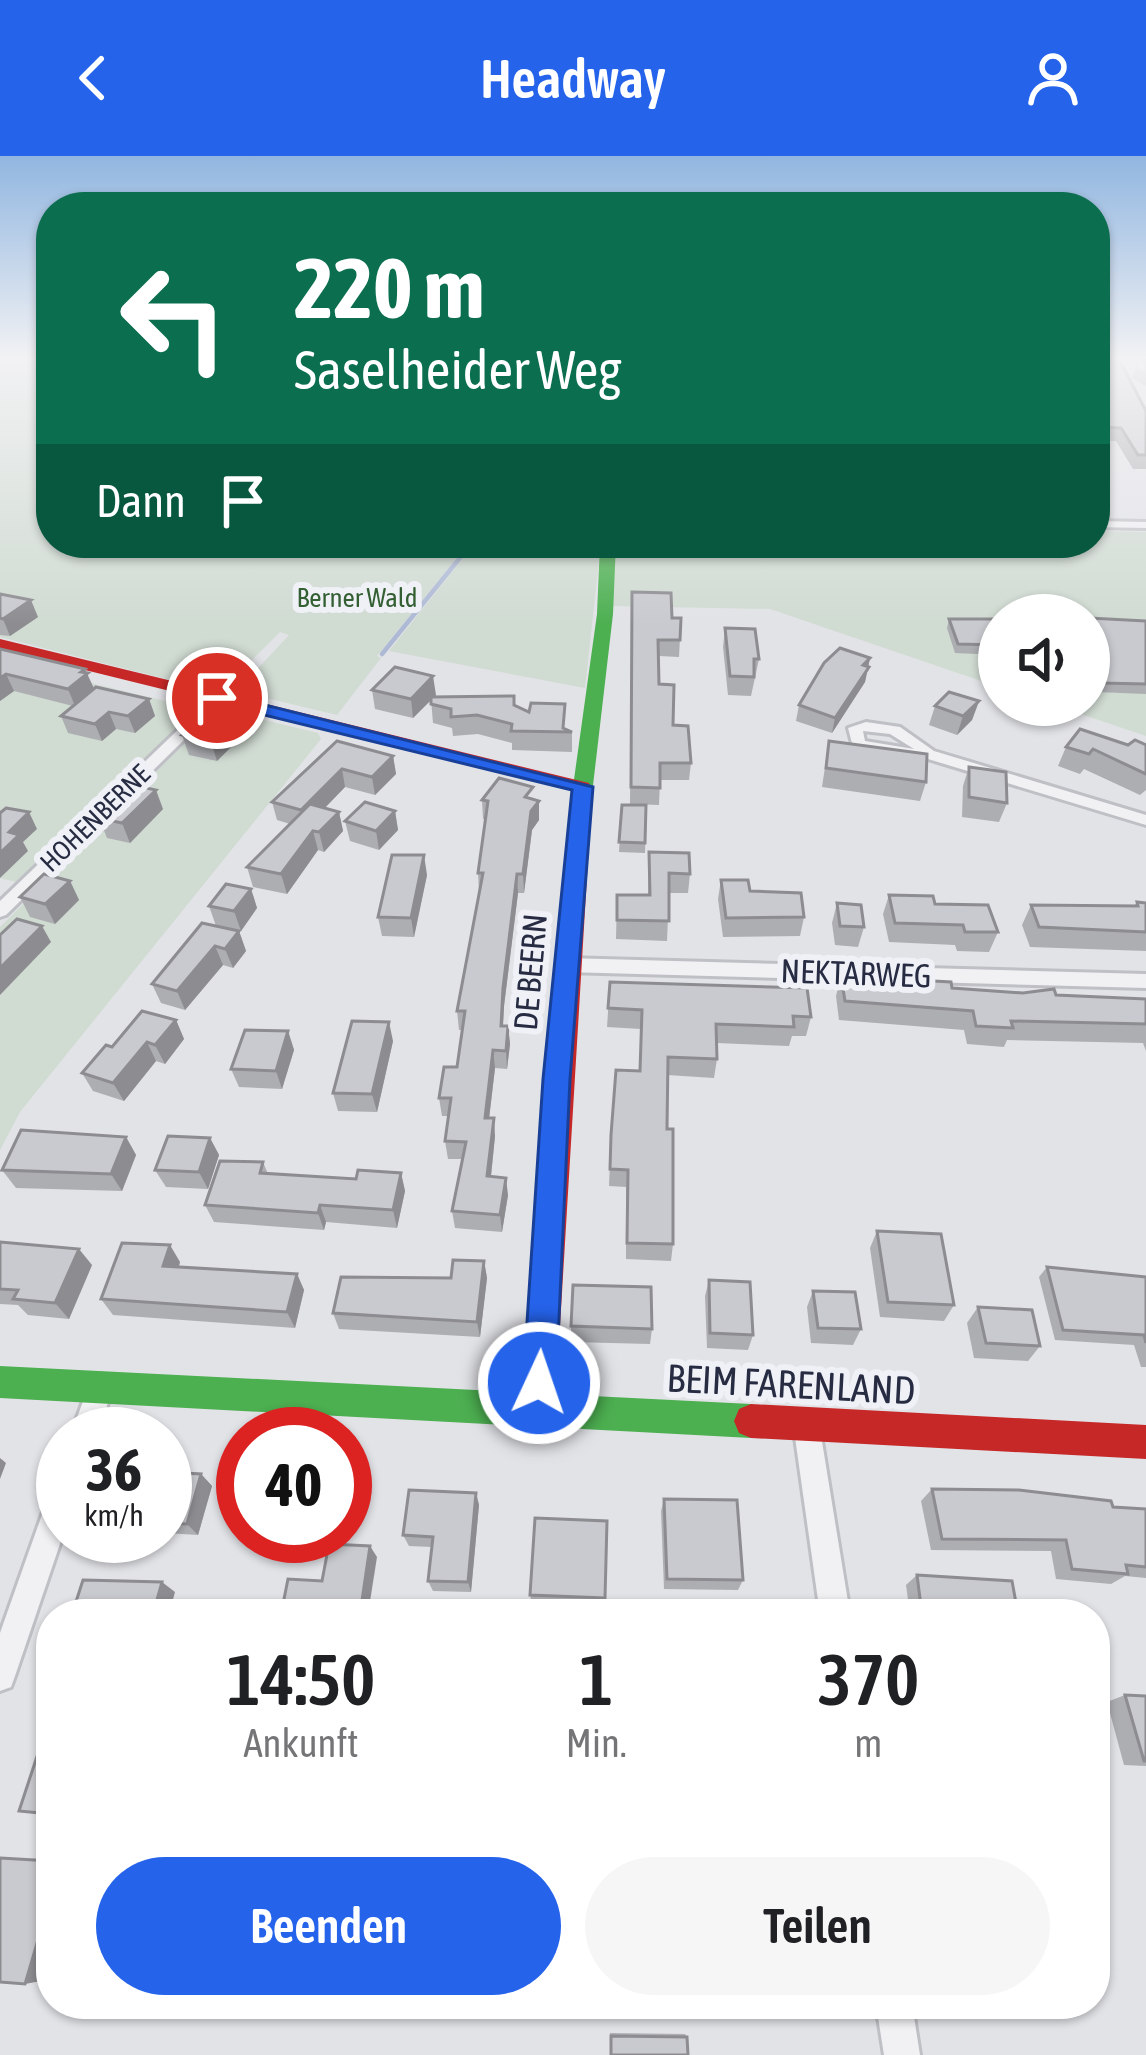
<!DOCTYPE html>
<html lang="de">
<head>
<meta charset="utf-8">
<style>
	:root { --surface:#fff; --page:#f6f6f6; --text:#202124; --muted:#757577; --accent:#2563eb }
	body { margin:0; font-family:"Asap Condensed",sans-serif; background:var(--page); color:var(--text); height:100vh; display:flex; flex-direction:column; font-size:45px; white-space:nowrap }
	* { box-sizing:border-box; margin:0 }
	p { font-size:39px; color:var(--muted) }
	.icon { flex:none; width:66px; height:66px; fill:none; stroke:currentColor; stroke-width:2; stroke-linecap:round; stroke-linejoin:round }
	.map { position:relative; flex:1; overflow:hidden }
	.drawer { position:absolute; left:36px; top:1443px; width:1074px; height:420px; display:flex; flex-direction:column; background:var(--surface); border-radius:48px; box-shadow:0 3px 9px #0004 }
	.drawer>* { flex:none }
	.guide { position:absolute; left:36px; top:36px; width:1074px; height:366px; border-radius:48px; box-shadow:0 3px 9px #0004; background:#0b6e4f; color:#fff; overflow:hidden }
	.fabs { position:absolute; left:978px; top:438px; display:grid; gap:24px }
	.fabs a { display:grid; place-items:center; width:132px; height:132px; border-radius:50%; background:var(--surface); box-shadow:0 3px 9px #0004; font-size:60px }
	.speed { position:absolute; left:36px; top:1251px; display:flex; gap:24px; font-size:60px; font-weight:700; text-align:center }
	.speed>* { display:grid; place-content:center; width:156px; height:156px; border-radius:50%; background:var(--surface); box-shadow:0 3px 9px #0004; line-height:1 }
	.speed small { font-size:30px; font-weight:400 }
	.speed .limit { border:18px solid #d22; background:#fff; color:#111 }
	.pin { position:absolute; display:grid; place-items:center; width:102px; height:102px; color:#fff; margin:-51px; border:6px solid #fff; border-radius:50%; box-shadow:0 3px 12px #0007 }
	.me { position:absolute; width:132px; margin:-66px; rotate:3deg; stroke-linejoin:round; filter:drop-shadow(0 0 9px #0008) }
	.turn { display:flex; align-items:center; gap:42px; height:252px; padding:0 60px; font-size:54px }
	.turn .icon { width:156px; height:156px; stroke-width:2.5 }
	.turn b { display:block; font-size:84px; line-height:102px }
	.then { display:flex; align-items:center; height:114px; padding:0 60px; background:#0003; gap:24px; font-size:45px }
	.eta { display:flex; justify-content:space-evenly; align-items:center; height:204px; text-align:center }
	.eta b { font-size:72px; font-weight:600; line-height:84px }
	.primary-button { display:flex; gap:24px; margin-top:auto; padding:24px 60px }
	.primary-button a { flex:1; height:138px; border-radius:72px; background:var(--accent); color:#fff; font-size:48px; font-weight:600; line-height:138px; text-align:center }
	.primary-button a+a { background:var(--page); color:var(--text) }
	header { display:flex; justify-content:space-between; align-items:center; height:156px; padding:0 60px; background:var(--accent); color:#fff; font-size:54px; font-weight:600 }
	.map>svg:first-child { display:block }
	.green { fill:#d0dbd2 }
	.lines { fill:none; stroke-linecap:round; stroke-linejoin:round }
	.stream { stroke:#aebad5; stroke-width:4.5 }
	.street-casing { stroke:#bfc0c5; stroke-width:6 }
	.street { fill:#f1f1f4; fill-rule:evenodd }
	.fast { fill:#4caf50; fill-rule:evenodd }
	.jam { fill:#c62828; fill-rule:evenodd }
	.wall { fill:#adaeb2 }
	.shaded-wall { fill:#8d8d91 }
	.building { fill:#c9cacf; stroke:#8d8d91; stroke-width:3 }
	.route { fill:#2563eb; stroke:#184099; stroke-width:3 }
	.labels { text-anchor:middle; dominant-baseline:central; stroke-width:12; stroke-linejoin:round; paint-order:stroke }
	.far-park-label { font-size:27px; fill:#335f33; stroke:#eff1f7 }
	.far-street-label { font-size:27px; fill:#272c43; stroke:#eff1f7 }
	.street-label { font-size:33px; fill:#272c43; stroke:#eff1f7 }
	.near-street-label { font-size:39px; fill:#272c43; stroke:#eff1f7 }
</style>
</head>
<body>
<header><svg class="icon" aria-label="back" viewBox="0 0 24 24"><path d="M15 5l-7 7 7 7"/></svg>Headway<svg class="icon" aria-label="person" viewBox="0 0 24 24"><circle cx="12" cy="8" r="4"/><path d="M4 21q1-7 8-7t8 7"/></svg></header>
<div class="map">
<svg width="1146" height="1899" viewBox="0 0 1146 1899">
	<rect width="100%" height="100%" fill="#e2e3e7"/>
	<!-- green -->
	<g class="green">
		<polygon points="0,203 51,203 51,387 469,387 377,500 381,502 337,559 237,535 289,479 280,476 239,517 208,506 182,527 0,481"/>
		<polygon points="1095,375 1146,376 1146,580 1054,549 1089,549 1089,459 999,459 999,531 770,453 611,450 615,387 1095,387"/>
		<polygon points="475,387 601,387 585,532 389,495"/>
		<polygon points="0,505 198,553 16,726 0,722"/>
		<polygon points="219,553 318,577 321,583 20,956 0,994 0,771"/>
	</g>
	<g class="lines">
		<!-- stream -->
		<polyline class="stream" points="382,498 472,387"/>
		<defs>
			<g id="street">
				<polygon points="1136,203 1144,203 1146,224 1141,221"/>
				<polygon points="1095,365 1146,366 1146,372 1095,371"/>
				<polygon points="238,516 250,519 6,759 0,761 0,745"/>
				<path d="M866,566l34,5 34,24 212,64v10l-218,-66 -34,-1 -41,-11 -5,-19zM863,575l27,3 24,15 -49,-8z"/>
				<polygon points="566,802 1146,818 1146,832 566,816 557,809"/>
				<polygon points="101,1218 110,1221 114,1230 97,1278 71,1278 92,1221"/>
				<polygon points="806,1254 815,1258 819,1267 850,1458 820,1458 793,1267 797,1258"/>
				<polygon points="63,1325 63,1379 15,1520 11,1531 0,1535 0,1477 49,1339 53,1329"/>
				<polygon points="876,1848 912,1848 920,1899 884,1899"/>
			</g>
		</defs>
		<!-- street casing -->
		<use href="#street" class="street-casing"/>
		<!-- street -->
		<use href="#street" class="street"/>
		<!-- fast -->
		<g class="fast">
			<polygon points="600,387 616,387 613,458 592,638 582,644 572,638 597,458"/>
			<polygon points="0,1210 751,1248 763,1253 768,1265 763,1277 751,1282 0,1242"/>
		</g>
		<!-- jam -->
		<g class="jam">
			<polygon points="0,483 589,627 592,638 555,1253 550,1264 538,1269 526,1264 521,1253 574,635 0,493"/>
			<polygon points="751,1248 1146,1269 1146,1303 751,1282 739,1277 734,1265 739,1253"/>
		</g>
	</g>
	<!-- wall -->
	<g class="wall">
		<polygon points="1095,203 1123,203 1122,208 1146,255 1146,313 1133,313 1116,285 1095,284"/>
		<polygon points="1136,212 1146,216 1146,230 1132,222"/>
		<polygon points="632,436 672,462 681,462 679,501 659,500 659,528 673,569 691,607 689,624 660,624 659,649 630,648"/>
		<polygon points="0,438 38,461 10,480 0,479"/>
		<polygon points="1089,462 1146,465 1146,538 1097,536 1089,519"/>
		<polygon points="949,463 999,463 999,499 955,497 947,472"/>
		<polygon points="725,472 759,503 751,540 728,539 723,491"/>
		<polygon points="0,493 86,517 94,532 149,543 155,560 135,577 116,573 102,585 68,577 61,560 73,550 14,535 0,545"/>
		<polygon points="870,502 865,526 832,577 796,565 799,549"/>
		<polygon points="372,534 436,539 433,541 514,549 572,576 572,596 512,594 512,587 478,578 453,580 452,572 433,567 431,544 413,562 375,553"/>
		<polygon points="979,545 972,564 957,579 929,569 935,550"/>
		<polygon points="229,569 234,588 217,605 189,599 182,579"/>
		<polygon points="337,585 393,600 396,618 375,639 345,631 325,652 339,656 343,675 324,696 318,694 287,738 253,731 247,711 290,668 277,664 272,646"/>
		<polygon points="829,585 926,626 920,645 822,631"/>
		<polygon points="1128,589 1146,589 1146,634 1140,639 1084,613 1080,618 1058,610 1066,591"/>
		<polygon points="969,611 1007,647 999,666 962,661 963,630"/>
		<polygon points="482,644 533,644 539,664 532,674 524,737 518,737 504,850 503,870 508,870 510,888 507,913 495,912 489,962 495,980 491,1021 508,1039 502,1076 455,1072 452,1055 463,1003 448,1003 445,985 448,960 442,960 439,942 457,911 462,874 459,874 457,855 479,736 478,717 485,663 483,663"/>
		<polygon points="622,649 646,649 645,697 619,696"/>
		<polygon points="163,653 130,687 107,682 99,662"/>
		<polygon points="395,655 398,674 379,694 350,685 345,665"/>
		<polygon points="649,696 690,718 688,737 669,737 667,785 616,783 617,739 648,739"/>
		<polygon points="427,719 414,781 382,780 378,761"/>
		<polygon points="721,724 804,761 800,780 723,781 718,743"/>
		<polygon points="70,725 79,744 55,768 30,761 20,741"/>
		<polygon points="251,733 257,752 241,775 216,770 209,750"/>
		<polygon points="889,739 935,748 998,776 989,796 957,795 955,789 889,786 883,758"/>
		<polygon points="1137,746 1146,747 1146,795 1030,791 1022,769 1031,749 1134,750"/>
		<polygon points="837,747 864,771 858,791 835,789 832,767"/>
		<polygon points="239,775 246,795 233,812 223,809 185,854 161,847 152,828"/>
		<polygon points="841,820 952,832 1146,843 1146,895 1143,887 1007,884 1004,891 967,888 964,874 839,864 836,840"/>
		<polygon points="610,826 811,861 806,880 792,880 789,890 717,887 717,903 714,922 667,919 667,973 673,1088 671,1105 626,1103 626,1031 609,1030 611,979 639,915 641,873 607,871"/>
		<polygon points="176,864 184,883 165,908 156,905 124,945 93,935 82,917 112,891"/>
		<polygon points="288,875 294,894 282,933 239,931 231,913"/>
		<polygon points="393,885 377,956 338,955 333,937"/>
		<polygon points="126,981 136,999 122,1035 16,1032 2,1014"/>
		<polygon points="210,982 219,999 208,1033 166,1031 155,1014"/>
		<polygon points="263,1006 268,1018 356,1023 401,1017 405,1035 397,1072 326,1066 324,1074 214,1066 205,1049"/>
		<polygon points="877,1075 954,1149 944,1165 880,1161 870,1092"/>
		<polygon points="0,1086 92,1109 69,1163 28,1159 18,1149 0,1148"/>
		<polygon points="484,1105 487,1122 480,1181 339,1173 333,1157 451,1122"/>
		<polygon points="180,1106 179,1111 297,1118 304,1134 295,1172 113,1159 101,1143"/>
		<polygon points="1047,1111 1146,1121 1146,1211 1141,1211 1134,1189 1055,1184 1039,1121"/>
		<polygon points="709,1124 753,1179 748,1194 707,1192 705,1140"/>
		<polygon points="813,1135 861,1173 853,1189 811,1187 807,1151"/>
		<polygon points="978,1151 1040,1190 1028,1205 974,1202 967,1167"/>
		<polygon points="571,1170 652,1173 650,1188 571,1186"/>
		<polygon points="165,1316 201,1318 212,1330 198,1379 165,1377"/>
		<polygon points="932,1333 1146,1353 1146,1422 1125,1420 1111,1428 1056,1423 1051,1395 931,1394 921,1345"/>
		<polygon points="476,1337 479,1349 471,1436 433,1435 428,1425 432,1391 409,1390 403,1379"/>
		<polygon points="664,1343 743,1424 738,1434 664,1433 661,1355"/>
		<polygon points="917,1419 1018,1458 910,1458 906,1429"/>
		<polygon points="530,1439 605,1442 604,1451 532,1448"/>
		<polygon points="1125,1539 1146,1540 1146,1610 1124,1609 1107,1546"/>
		<polygon points="610,1877 685,1878 687,1881 610,1899"/>
	</g>
	<!-- shaded-wall -->
	<g class="shaded-wall">
		<polygon points="31,444 38,461 10,480 3,463"/>
		<polygon points="870,502 865,526 832,577 835,562 863,509"/>
		<polygon points="85,513 95,535 75,550 68,533"/>
		<polygon points="6,518 14,535 0,545 0,522"/>
		<polygon points="433,520 436,539 413,562 411,543"/>
		<polygon points="149,543 155,560 135,577 128,560"/>
		<polygon points="979,545 972,564 957,579 963,560"/>
		<polygon points="109,556 116,573 102,585 95,568"/>
		<polygon points="229,569 234,588 217,605 211,586"/>
		<polygon points="393,600 396,618 375,639 372,621"/>
		<polygon points="342,613 345,631 305,672 301,654"/>
		<polygon points="156,634 163,653 130,687 122,667"/>
		<polygon points="539,645 539,664 532,674 524,737 523,718 531,655"/>
		<polygon points="395,655 398,674 379,694 376,675"/>
		<polygon points="29,656 37,673 23,686 28,695 0,722 0,697 9,676"/>
		<polygon points="339,656 343,675 324,696 319,676"/>
		<polygon points="313,675 318,694 287,738 281,718"/>
		<polygon points="424,699 427,719 414,781 411,762"/>
		<polygon points="517,718 518,737 504,850 502,888 501,870 503,832"/>
		<polygon points="70,725 79,744 55,768 45,748"/>
		<polygon points="251,733 257,752 241,775 234,755"/>
		<polygon points="42,770 51,786 0,839 0,812"/>
		<polygon points="239,775 246,795 233,812 225,793"/>
		<polygon points="215,790 223,809 185,854 177,835"/>
		<polygon points="176,864 184,883 165,908 155,889"/>
		<polygon points="389,866 393,885 377,956 372,938"/>
		<polygon points="508,870 510,888 507,913 506,895"/>
		<polygon points="288,875 294,894 282,933 276,915"/>
		<polygon points="147,886 156,905 124,945 113,927"/>
		<polygon points="493,894 495,912 487,980 485,962"/>
		<polygon points="494,962 495,980 489,1038 487,1020"/>
		<polygon points="126,981 136,999 122,1035 111,1018"/>
		<polygon points="210,982 219,999 208,1033 199,1016"/>
		<polygon points="401,1017 405,1035 397,1072 393,1054"/>
		<polygon points="506,1022 508,1039 502,1076 500,1059"/>
		<polygon points="320,1049 326,1066 324,1074 318,1057"/>
		<polygon points="170,1089 180,1106 173,1126 163,1110"/>
		<polygon points="79,1093 92,1109 69,1163 55,1147"/>
		<polygon points="484,1105 487,1122 480,1181 477,1166"/>
		<polygon points="297,1118 304,1134 295,1172 287,1156"/>
		<polygon points="0,1302 6,1307 0,1323"/>
		<polygon points="201,1318 212,1330 198,1379 187,1368"/>
		<polygon points="476,1337 479,1349 471,1436 468,1426"/>
		<polygon points="370,1390 377,1401 368,1458 360,1458"/>
		<polygon points="162,1426 175,1436 169,1458 153,1458"/>
		<polygon points="51,1740 51,1808 46,1824 25,1828"/>
	</g>
	<!-- building -->
	<g class="building">
		<polygon points="1095,203 1119,203 1146,255 1146,299 1138,299 1121,272 1095,271"/>
		<polygon points="632,436 671,437 672,462 681,462 680,484 658,484 659,528 674,529 673,569 688,570 691,607 660,607 660,632 631,631"/>
		<polygon points="0,438 31,444 3,463 0,462"/>
		<polygon points="1089,462 1146,465 1146,528 1101,527 1089,501"/>
		<polygon points="949,463 999,463 999,489 958,488"/>
		<polygon points="725,472 755,473 759,503 754,503 754,521 730,520"/>
		<polygon points="840,492 870,502 863,509 869,511 835,562 799,549 824,507"/>
		<polygon points="0,493 85,513 81,516 88,517 68,533 6,518 0,522"/>
		<polygon points="395,511 433,520 411,543 372,534"/>
		<polygon points="96,531 149,543 128,560 109,556 95,568 61,560"/>
		<polygon points="949,536 979,545 963,560 935,550"/>
		<polygon points="514,540 514,549 529,556 531,547 565,548 563,572 572,576 511,575 512,568 477,559 451,561 451,553 431,548 431,541"/>
		<polygon points="201,562 229,569 211,586 182,579"/>
		<polygon points="1080,573 1128,589 1135,584 1146,589 1146,618 1093,593 1089,598 1066,591"/>
		<polygon points="337,585 393,600 372,621 342,613 301,654 272,646"/>
		<polygon points="829,585 927,598 926,626 826,612"/>
		<polygon points="969,611 1006,616 1007,647 969,641"/>
		<polygon points="499,622 533,631 525,641 539,645 531,655 523,718 517,718 503,832 501,870 508,870 506,895 493,894 485,962 494,962 487,1020 506,1022 500,1059 452,1055 466,986 445,985 451,942 439,942 444,911 457,911 465,855 457,855 483,717 478,717 488,645 482,644"/>
		<polygon points="133,629 156,634 122,667 99,662"/>
		<polygon points="365,646 395,655 376,675 345,665"/>
		<polygon points="310,648 339,656 319,676 313,675 281,718 247,711"/>
		<polygon points="622,649 646,649 645,687 619,686"/>
		<polygon points="6,652 29,656 9,676 19,679 0,697 0,657"/>
		<polygon points="649,696 689,697 690,718 669,717 669,765 617,764 617,739 650,739"/>
		<polygon points="392,699 424,699 411,762 378,761"/>
		<polygon points="44,718 70,725 45,748 20,741"/>
		<polygon points="721,724 748,724 750,735 801,737 804,761 726,762"/>
		<polygon points="226,728 251,733 234,755 209,750"/>
		<polygon points="889,739 933,740 935,748 988,749 998,776 965,776 963,769 895,767"/>
		<polygon points="1137,746 1146,747 1146,776 1039,771 1031,749 1138,750"/>
		<polygon points="837,747 861,749 864,771 840,770"/>
		<polygon points="17,763 42,770 0,812 0,779"/>
		<polygon points="202,767 239,775 225,793 215,790 177,835 152,828"/>
		<polygon points="841,820 951,826 952,832 1023,837 1054,833 1056,839 1146,843 1146,868 1011,865 1013,872 976,870 973,855 845,845"/>
		<polygon points="610,826 807,832 811,861 793,860 794,871 716,868 717,903 668,901 667,973 673,973 673,1088 627,1087 628,1014 610,1013 611,979 616,914 640,915 642,854 608,852"/>
		<polygon points="142,855 176,864 155,889 147,886 113,927 82,917 106,889 112,891"/>
		<polygon points="352,865 389,866 372,938 333,937"/>
		<polygon points="245,874 288,875 276,915 231,913"/>
		<polygon points="21,974 126,981 111,1018 2,1014"/>
		<polygon points="168,980 210,982 199,1016 155,1014"/>
		<polygon points="220,1005 263,1006 260,1017 356,1023 358,1014 401,1017 393,1054 320,1049 318,1057 205,1049"/>
		<polygon points="877,1075 941,1078 954,1149 888,1146"/>
		<polygon points="0,1086 79,1093 55,1147 13,1143 18,1134 0,1133"/>
		<polygon points="122,1087 170,1089 163,1110 297,1118 287,1156 101,1143"/>
		<polygon points="453,1104 484,1105 477,1166 333,1157 341,1121 451,1122"/>
		<polygon points="1047,1111 1146,1121 1146,1187 1144,1179 1063,1174"/>
		<polygon points="709,1124 750,1126 753,1179 710,1177"/>
		<polygon points="573,1129 651,1131 652,1173 571,1170"/>
		<polygon points="813,1135 855,1136 861,1173 818,1172"/>
		<polygon points="978,1151 1032,1154 1040,1190 986,1187"/>
		<polygon points="165,1316 201,1318 187,1368 165,1367"/>
		<polygon points="932,1333 1019,1334 1111,1345 1113,1351 1146,1353 1146,1411 1126,1409 1128,1418 1072,1413 1066,1384 942,1383"/>
		<polygon points="409,1334 476,1337 468,1426 428,1425 433,1381 403,1379"/>
		<polygon points="664,1343 737,1344 743,1424 667,1423"/>
		<polygon points="535,1362 607,1365 605,1442 530,1439"/>
		<polygon points="329,1388 370,1390 360,1458 281,1458 288,1423 322,1425"/>
		<polygon points="917,1419 1012,1425 1018,1458 922,1458"/>
		<polygon points="83,1424 162,1426 153,1458 72,1458"/>
		<polygon points="1125,1539 1146,1540 1146,1605 1144,1605"/>
		<polygon points="51,1558 51,1658 19,1655"/>
		<polygon points="0,1702 51,1705 51,1740 25,1828 0,1826"/>
		<polygon points="611,1880 687,1881 688,1899 611,1899"/>
	</g>
	<!-- sky -->
	<linearGradient id="sky" x2="0" y2="1"><stop stop-color="#91b6e0"/><stop offset="0.43" stop-color="#f2f2f4"/><stop offset="1" stop-color="#f2f2f4" stop-opacity="0"/></linearGradient>
	<rect width="1146" height="469" fill="url(#sky)"/>
	<!-- route -->
	<polygon class="route" points="217,537 593,631 570,923 556,1227 551,1238 539,1243 527,1238 523,1227 543,923 572,634 211,546 211,538"/>
	<g class="labels">
		<!-- far-park labels -->
		<g class="far-park-label">
			<text x="357" y="441">Berner Wald</text>
		</g>
		<!-- far-street labels -->
		<g class="far-street-label">
			<text transform="translate(95 662) rotate(-44)">HOHENBERNE</text>
		</g>
		<!-- street labels -->
		<g class="street-label">
			<text transform="translate(530 816) rotate(-85)">DE BEERN</text>
			<text transform="translate(856 817) rotate(2)">NEKTARWEG</text>
		</g>
		<!-- near-street labels -->
		<g class="near-street-label">
			<text transform="translate(791 1228) rotate(3)">BEIM FARENLAND</text>
		</g>
	</g>
</svg>
<div class="fabs">
<a><svg class="icon" aria-label="sound" viewBox="0 0 24 24"><path d="M4 9h4l5-4v14l-5-4H4zM17 9q2 3 0 6"/></svg></a>
</div>
<div class="speed"><div>36<small>km/h</small></div><div class="limit">40</div></div>
<div class="pin" style="left:217px;top:542px;background:#d93025"><svg class="icon" aria-label="arrive" viewBox="0 0 24 24"><path d="M6 21V4h12l-3 4 3 4H6"/></svg></div>
<svg class="me" style="left:539px;top:1227px" viewBox="-20 -20 40 40"><circle r="17" fill="#2563eb" stroke="#fff" stroke-width="3"/><path d="M0-11L8 9 0 5-8 9z" fill="#fff"/></svg>
<div class="guide">
<div class="turn"><svg class="icon" aria-label="left" viewBox="0 0 24 24"><path d="M17 20v-9H6M10 6l-5 5 5 5"/></svg><div><b>220 m</b>Saselheider Weg</div></div>
<div class="then">Dann<svg class="icon" aria-label="arrive" viewBox="0 0 24 24"><path d="M6 21V4h12l-3 4 3 4H6"/></svg></div>
</div>
<section class="drawer">
<div class="eta">
<div><b>14:50</b><p>Ankunft</p></div>
<div><b>1</b><p>Min.</p></div>
<div><b>370</b><p>m</p></div>
</div>
<div class="primary-button"><a>Beenden</a><a>Teilen</a></div>
</section>
</div>
</body>
</html>
